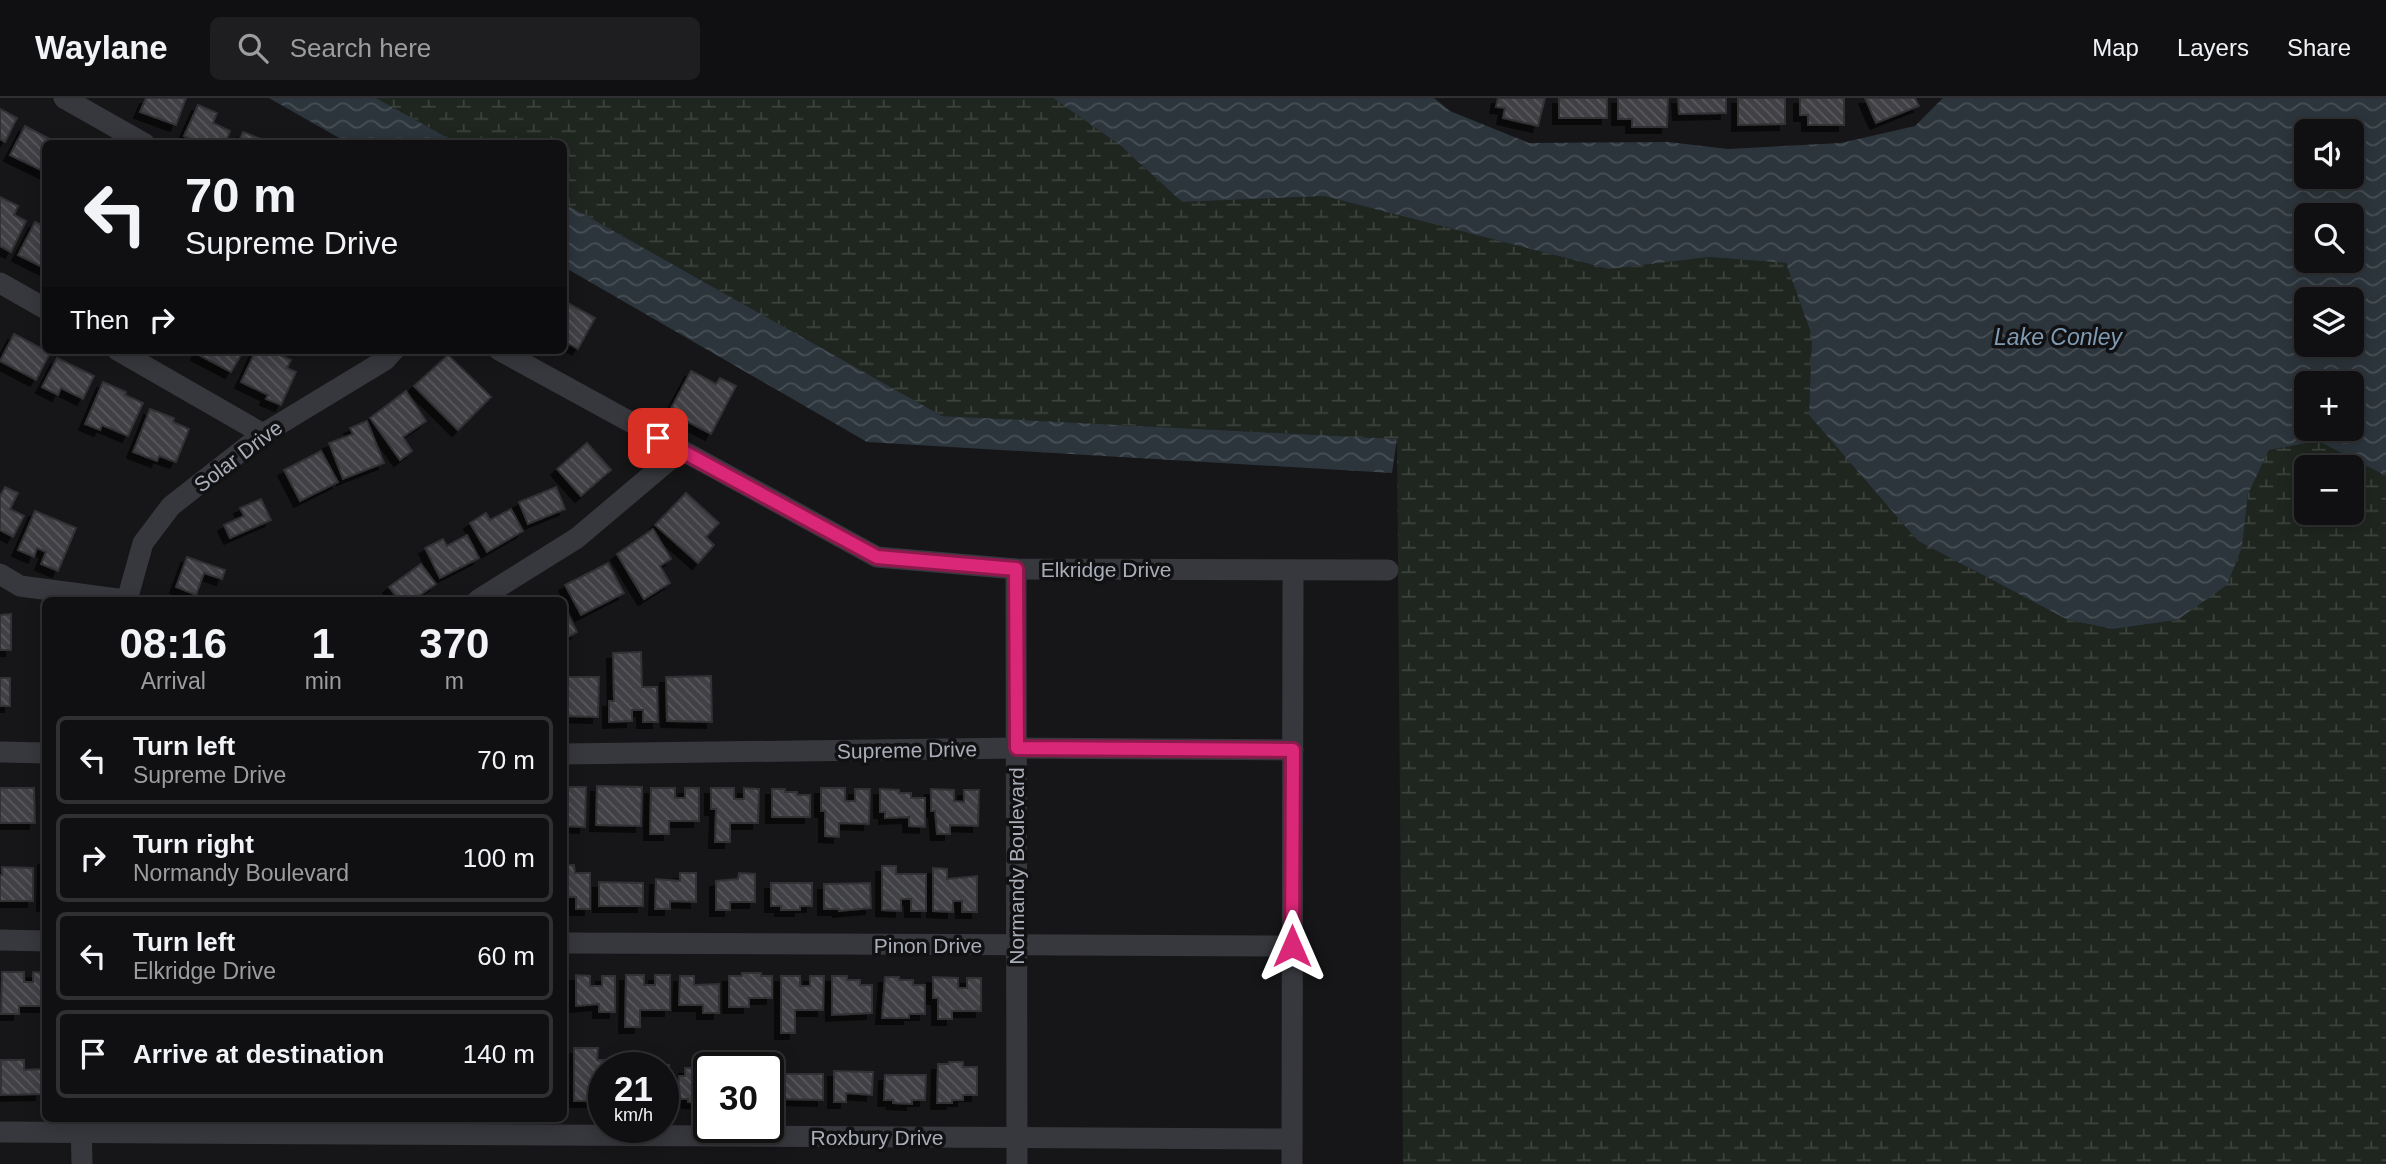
<!DOCTYPE html>
<html lang="en">
<head>
<meta charset="utf-8">
<style>
	:root { --surface:#101012; --page:#1e1e20; --text:#f1f3f6; --muted:#9c9d9f; --line:#303032 }
	body { margin:0; font-family:Helvetica,sans-serif; background:var(--page); color:var(--text); height:100vh; display:flex; flex-direction:column; font-size:26px; white-space:nowrap }
	* { box-sizing:border-box; margin:0 }
	p { font-size:23px; color:var(--muted) }
	.icon { flex:none; width:38px; height:38px; fill:none; stroke:currentColor; stroke-width:2; stroke-linecap:round; stroke-linejoin:round }
	.map { position:relative; flex:1; overflow:hidden }
	.details { position:absolute; left:42px; top:499px; width:525px; height:525px; display:flex; flex-direction:column; background:var(--surface); border-radius:10px; box-shadow:0 4px 18px #0003,0 0 0 2px var(--line) }
	.details>* { flex:none }
	.hud { position:absolute; left:42px; top:42px; width:525px; height:214px; border-radius:10px; box-shadow:0 4px 18px #0003,0 0 0 2px var(--line); background:#101012; color:var(--text); overflow:hidden }
	.fabs { position:absolute; left:2294px; top:21px; display:grid; gap:14px }
	.fabs a { display:grid; place-items:center; width:70px; height:70px; border-radius:10px; background:var(--surface); box-shadow:0 4px 18px #0003,0 0 0 2px var(--line); font-size:35px }
	.speed { position:absolute; left:588px; top:954px; display:flex; gap:14px; font-size:35px; font-weight:700; text-align:center }
	.speed>* { display:grid; place-content:center; width:91px; height:91px; border-radius:50%; background:var(--surface); box-shadow:0 4px 18px #0003,0 0 0 2px var(--line); line-height:1 }
	.speed small { font-size:18px; font-weight:400 }
	.speed .limit { border:4px solid #111; border-radius:10px; background:#fff; color:#111 }
	.pin { position:absolute; display:grid; place-items:center; width:60px; height:60px; color:#fff; margin:-30px; border-radius:14px; box-shadow:0 4px 10px #0006 }
	.me { position:absolute; width:77px; margin:-38px; rotate:0deg; stroke-linejoin:round; filter:drop-shadow(0 0 5px #0008) }
	.turn { display:flex; align-items:center; gap:24px; height:147px; padding:0 28px; font-size:32px }
	.turn .icon { width:91px; height:91px; stroke-width:2.5 }
	.turn b { display:block; font-size:49px; line-height:60px }
	.then { display:flex; align-items:center; height:66px; padding:0 28px; background:#0003; gap:14px; font-size:26px }
	.eta { display:flex; justify-content:space-evenly; align-items:center; height:119px; text-align:center }
	.eta b { font-size:42px; font-weight:700; line-height:49px }
	ul { padding:0; list-style:none }
	li { display:flex; align-items:center; gap:21px; height:88px; margin:0 14px 10px; padding:0 14px; border:4px solid var(--line); border-radius:10px }
	li div { flex:1 }
	li b { display:block; font-size:26px }
	li em { font-style:normal }
	header { display:flex; align-items:center; gap:42px; box-sizing:border-box; height:98px; padding:0 35px; background:var(--surface); border-bottom:2px solid var(--line) }
	header strong { font-size:33px }
	nav { display:flex; gap:38px; margin-inline-start:auto; font-size:24px }
	.search { width:490px; height:63px; background:var(--page); display:flex; align-items:center; gap:18px; box-sizing:border-box; padding:0 24px; border-radius:10px; color:var(--muted); font-size:26px }
	.map>svg:first-child { display:block }
	.wetland { fill:url(#wetland-marsh); fill-rule:evenodd }
	.water { fill:url(#water-waves); fill-rule:evenodd }
	.building { fill:url(#building-back-hatch); stroke:#303034; stroke-width:2; filter:url(#shadow) }
	.lines { fill:none; stroke-linecap:round; stroke-linejoin:round }
	.minor { stroke:#37383d; stroke-width:21 }
	.route-casing { stroke:#8e194d; stroke-width:18 }
	.route { stroke:#db2777; stroke-width:12 }
	.labels { text-anchor:middle; dominant-baseline:central; stroke-width:7; stroke-linejoin:round; paint-order:stroke }
	.street-label { font-size:21px; fill:#a8adb8; stroke:#111113 }
	.water-label { font-size:23px; font-style:italic; fill:#7f9bb3; stroke:#111113 }
</style>
</head>
<body>
<header>
<strong>Waylane</strong>
<div class="search"><svg class="icon" aria-label="search" viewBox="0 0 24 24"><circle cx="10" cy="10" r="6"/><path d="M15 15l6 6"/></svg>Search here</div>
<nav><a>Map</a><a>Layers</a><a>Share</a></nav>
</header>
<div class="map">
<svg width="2386" height="1066" viewBox="0 0 2386 1066">
	<defs>
		<pattern id="wetland-marsh" width="20" height="14" patternUnits="userSpaceOnUse" patternTransform="scale(1.75)"><rect width="20" height="14" fill="#1e261f"/><path d="M1 5h8M5 5V1M11 12h8M15 12V8" fill="none" stroke="#3c433d"/></pattern>
		<pattern id="water-waves" width="16" height="10" patternUnits="userSpaceOnUse" patternTransform="scale(1.75)"><rect width="16" height="10" fill="#2c353c"/><path d="M0 5q4-4 8 0t8 0" fill="none" stroke="#485056"/></pattern>
		<pattern id="building-back-hatch" width="6" height="6" patternUnits="userSpaceOnUse" patternTransform="scale(1.75)"><rect width="6" height="6" fill="#404145"/><path d="M-1 5l2 2M0 0l6 6M5-1l2 2" fill="none" stroke="#595a5e"/></pattern>
		<filter id="shadow"><feDropShadow dx="-6" dy="6" stdDeviation="0" flood-color="#0009"/></filter>
	</defs>
	<rect width="100%" height="100%" fill="#161618"/>
	<!-- wetland -->
	<path class="wetland" d="M376,0h677l68,48 61,56 142,-6 285,73 100,-12 77,6 26,73 -3,79 109,126 150,79 45,9 64,-9 65,-73 6,-53 21,-44 49,-9 68,35v688h-983l-6,-725 -455,-23 -378,-213v-59l-107,-1zM2306,369h46v46h-46z"/>
	<!-- water -->
	<g class="water">
		<polygon points="269,0 376,0 457,45 348,45"/>
		<path d="M1053,0h381l16,13 79,32 139,-1 60,7 113,-6 74,-17 28,-28h443v378l-68,-35 -49,9 -21,44 -6,53 -15,38 -50,35 -64,9 -45,-9 -150,-79 -109,-126 3,-79 -26,-73 -77,-6 -100,12 -285,-73 -142,6 -61,-56zM2306,33h46v46h-46zM2306,117h46v46h-46zM2306,201h46v46h-46zM2306,285h46v46h-46z"/>
		<polygon points="564,105 942,318 1397,341 1392,375 867,344 564,169"/>
	</g>
	<!-- building -->
	<g class="building">
		<polygon points="146,0 186,0 176,27 140,14"/>
		<polygon points="1498,0 1545,0 1538,28 1503,20 1505,10 1496,9"/>
		<rect x="1559" y="0" width="48" height="20"/>
		<polygon points="1618,0 1668,0 1667,29 1632,29 1632,21 1618,21"/>
		<polygon points="1678,0 1726,0 1726,15 1679,16"/>
		<polygon points="1738,0 1785,0 1785,26 1738,27"/>
		<polygon points="1800,0 1844,0 1844,27 1808,27 1808,17 1800,17"/>
		<polygon points="1865,0 1915,0 1919,8 1876,25"/>
		<polygon points="198,7 217,15 213,25 230,33 225,46 202,46 184,38"/>
		<polygon points="0,11 17,20 5,44 0,41"/>
		<polygon points="25,28 59,46 46,46 45,74 10,57"/>
		<polygon points="243,34 274,46 238,46"/>
		<polygon points="0,99 18,108 14,117 26,123 11,154 0,148"/>
		<polygon points="35,124 46,129 46,171 18,157"/>
		<polygon points="564,203 595,220 578,251 564,243"/>
		<polygon points="14,236 50,255 36,282 0,263"/>
		<polygon points="199,252 244,252 231,274 197,256"/>
		<polygon points="256,252 268,252 291,262 287,270 296,274 281,307 266,301 268,297 241,284"/>
		<polygon points="448,257 491,299 458,332 414,288"/>
		<polygon points="57,260 94,278 83,301 61,290 58,297 42,289"/>
		<polygon points="691,273 716,286 720,280 736,288 711,336 669,314"/>
		<polygon points="103,284 126,294 125,297 143,305 128,338 102,327 100,332 85,326"/>
		<polygon points="406,293 426,323 403,339 412,353 400,362 370,320"/>
		<polygon points="150,311 174,320 173,324 189,331 176,364 159,358 157,363 133,354"/>
		<polygon points="367,323 384,365 343,381 329,345 353,336 350,330"/>
		<polygon points="587,345 611,372 581,398 557,371"/>
		<polygon points="321,353 338,384 300,403 284,372"/>
		<polygon points="5,389 18,395 10,411 24,418 13,439 0,432 0,398"/>
		<polygon points="556,389 565,411 528,426 519,404"/>
		<polygon points="686,395 719,425 706,439 714,447 698,465 655,427"/>
		<polygon points="261,401 271,422 230,440 224,427 244,418 240,410"/>
		<polygon points="511,411 523,433 487,454 470,425 486,415 490,422"/>
		<polygon points="35,413 76,430 58,473 41,466 46,454 37,450 34,459 18,452"/>
		<polygon points="653,431 671,461 660,468 670,485 644,501 617,456"/>
		<polygon points="467,437 479,460 440,480 425,450 443,441 447,448"/>
		<polygon points="187,459 225,472 222,481 204,475 196,497 176,489"/>
		<polygon points="608,465 624,495 581,517 565,487"/>
		<polygon points="421,466 436,486 413,502 399,502 389,489"/>
		<polygon points="564,508 577,534 564,541"/>
		<polygon points="11,516 11,552 0,552 0,517"/>
		<polygon points="641,554 642,589 657,589 658,624 643,624 643,612 632,612 632,623 609,624 609,603 614,603 613,555"/>
		<polygon points="711,578 712,624 667,623 666,579"/>
		<polygon points="564,579 599,579 598,619 564,618"/>
		<rect x="0" y="580" width="10" height="28"/>
		<polygon points="597,688 642,689 641,728 596,727"/>
		<polygon points="564,689 586,689 585,729 564,728"/>
		<polygon points="0,690 34,690 35,725 0,725"/>
		<polygon points="651,690 675,690 675,700 685,700 685,690 699,690 699,723 669,723 669,736 650,736"/>
		<polygon points="711,690 734,690 734,701 744,701 744,690 759,691 758,725 730,725 730,744 715,744 716,711 711,711"/>
		<polygon points="821,690 845,690 845,703 855,703 855,691 870,691 869,726 839,725 839,739 825,738 825,713 821,713"/>
		<polygon points="772,691 785,691 785,694 797,694 797,697 810,697 810,719 772,719"/>
		<polygon points="880,691 899,692 899,695 911,695 911,700 925,700 925,729 909,728 909,719 885,720 885,714 880,714"/>
		<polygon points="931,691 954,692 954,703 964,704 964,692 979,692 978,728 950,727 950,736 937,736 935,713 931,713"/>
		<polygon points="44,761 46,761 46,807 43,807"/>
		<polygon points="564,767 574,767 575,775 590,775 590,811 576,811 576,799 565,799 564,811"/>
		<polygon points="882,768 896,768 896,776 926,776 926,813 911,813 911,801 901,801 901,813 882,812"/>
		<polygon points="2,769 33,770 33,803 0,803 0,777 2,777"/>
		<polygon points="933,770 947,771 947,781 977,778 977,814 962,814 962,803 953,803 953,814 933,813"/>
		<polygon points="680,775 696,775 696,804 670,803 670,811 655,811 656,781 680,783"/>
		<polygon points="739,775 755,776 755,804 730,804 730,812 716,812 716,783 738,781"/>
		<polygon points="599,784 643,785 643,808 599,808"/>
		<polygon points="771,785 812,785 812,808 800,808 800,812 781,812 781,808 771,808"/>
		<polygon points="870,785 871,810 839,813 839,811 824,811 824,786"/>
		<polygon points="2,874 24,874 24,884 33,884 33,874 46,875 46,908 19,908 19,916 1,916"/>
		<polygon points="742,875 761,875 761,878 772,878 772,900 749,900 749,909 729,909 729,878 742,878"/>
		<polygon points="576,877 590,878 590,888 602,888 602,878 615,878 615,914 599,914 599,906 576,908"/>
		<polygon points="626,877 644,877 644,887 655,887 655,877 670,877 670,912 640,912 640,929 625,929"/>
		<polygon points="680,878 694,878 694,887 719,886 719,915 703,915 703,907 679,907"/>
		<polygon points="781,878 800,878 800,888 810,888 810,878 824,878 823,912 795,912 795,935 781,935"/>
		<polygon points="832,878 847,878 847,882 860,882 860,887 872,887 872,915 832,917"/>
		<polygon points="885,879 899,879 899,882 913,882 913,887 925,887 925,916 909,916 909,920 882,920"/>
		<polygon points="933,879 958,880 958,890 967,890 967,880 981,880 981,913 952,913 952,921 938,921 938,900 933,900"/>
		<polygon points="574,950 598,950 597,962 618,962 618,970 604,970 604,1003 604,994 593,994 593,1003 574,1003"/>
		<polygon points="1,962 24,962 24,972 41,971 41,996 1,997"/>
		<polygon points="628,963 654,963 654,967 669,967 669,996 663,996 663,970 628,970"/>
		<polygon points="949,964 963,964 963,969 977,969 977,997 963,997 963,1002 952,1002 952,1005 937,1005 938,966 949,966"/>
		<polygon points="685,970 698,970 697,979 709,979 708,1005 688,1004 688,1001 678,1001 679,978 685,978"/>
		<polygon points="834,973 873,974 872,997 846,995 846,1004 834,1004"/>
		<polygon points="781,976 823,976 823,1002 781,1001"/>
		<polygon points="885,977 926,977 925,1002 912,1002 912,1006 893,1005 893,1002 884,1002"/>
	</g>
	<g class="lines">
		<!-- minor -->
		<g class="minor">
			<polyline points="64,0 145,46"/>
			<polyline points="0,185 46,211"/>
			<polyline points="117,252 263,336"/>
			<polyline points="499,252 877,459 1016,471 1388,472"/>
			<polyline points="1016,471 1017,1066"/>
			<polyline points="0,476 20,488 125,502"/>
			<polyline points="127,502 143,445 171,408 263,336 385,262 394,252"/>
			<polyline points="478,502 577,440 680,353"/>
			<polyline points="0,654 46,655"/>
			<polyline points="564,656 1017,650 1293,652"/>
			<polyline points="0,842 46,843"/>
			<polyline points="564,845 1292,848"/>
			<polyline points="81,1023 82,1066"/>
			<polyline points="0,1034 1292,1041"/>
			<polyline points="1292,1066 1293,472"/>
		</g>
	</g>
	<g class="lines">
		<defs>
			<polyline id="route" points="658,340 877,459 1016,471 1017,650 1293,652 1292,848"/>
		</defs>
		<!-- route casing -->
		<use href="#route" class="route-casing"/>
		<!-- route -->
		<use href="#route" class="route"/>
	</g>
	<g class="labels">
		<!-- street labels -->
		<g class="street-label">
			<text transform="translate(238 358) rotate(-37)">Solar Drive</text>
			<text x="1106" y="471">Elkridge Drive</text>
			<text transform="translate(907 652) rotate(-1)">Supreme Drive</text>
			<text transform="translate(1016 768) rotate(-90)">Normandy Boulevard</text>
			<text x="928" y="847">Pinon Drive</text>
			<text x="877" y="1039">Roxbury Drive</text>
		</g>
		<!-- water labels -->
		<g class="water-label">
			<text x="2058" y="239">Lake Conley</text>
		</g>
	</g>
</svg>
<div class="fabs">
<a><svg class="icon" aria-label="sound" viewBox="0 0 24 24"><path d="M4 9h4l5-4v14l-5-4H4zM17 9q2 3 0 6"/></svg></a>
<a><svg class="icon" aria-label="search" viewBox="0 0 24 24"><circle cx="10" cy="10" r="6"/><path d="M15 15l6 6"/></svg></a>
<a><svg class="icon" aria-label="layers" viewBox="0 0 24 24"><path d="M12 4l9 5-9 5-9-5zM3 14l9 5 9-5"/></svg></a>
<a>+</a>
<a>−</a>
</div>
<div class="speed"><div>21<small>km/h</small></div><div class="limit">30</div></div>
<div class="pin" style="left:658px;top:340px;background:#d93025"><svg class="icon" aria-label="arrive" viewBox="0 0 24 24"><path d="M6 21V4h12l-3 4 3 4H6"/></svg></div>
<svg class="me" style="left:1292px;top:848px" viewBox="-20 -20 40 40"><path d="M0-17L14 15 0 8-14 15z" fill="#db2777" stroke="#fff" stroke-width="4"/></svg>
<div class="hud">
<div class="turn"><svg class="icon" aria-label="left" viewBox="0 0 24 24"><path d="M17 20v-9H6M10 6l-5 5 5 5"/></svg><div><b>70 m</b>Supreme Drive</div></div>
<div class="then">Then<svg class="icon" aria-label="right" viewBox="0 0 24 24"><path d="M7 20v-9h11M14 6l5 5-5 5"/></svg></div>
</div>
<section class="details">
<div class="eta">
<div><b>08:16</b><p>Arrival</p></div>
<div><b>1</b><p>min</p></div>
<div><b>370</b><p>m</p></div>
</div>
<ul>
<li><svg class="icon" aria-label="left" viewBox="0 0 24 24"><path d="M17 20v-9H6M10 6l-5 5 5 5"/></svg><div><b>Turn left</b><p>Supreme Drive</p></div><em>70 m</em></li>
<li><svg class="icon" aria-label="right" viewBox="0 0 24 24"><path d="M7 20v-9h11M14 6l5 5-5 5"/></svg><div><b>Turn right</b><p>Normandy Boulevard</p></div><em>100 m</em></li>
<li><svg class="icon" aria-label="left" viewBox="0 0 24 24"><path d="M17 20v-9H6M10 6l-5 5 5 5"/></svg><div><b>Turn left</b><p>Elkridge Drive</p></div><em>60 m</em></li>
<li><svg class="icon" aria-label="arrive" viewBox="0 0 24 24"><path d="M6 21V4h12l-3 4 3 4H6"/></svg><div><b>Arrive at destination</b></div><em>140 m</em></li>
</ul>
</section>
</div>
</body>
</html>
